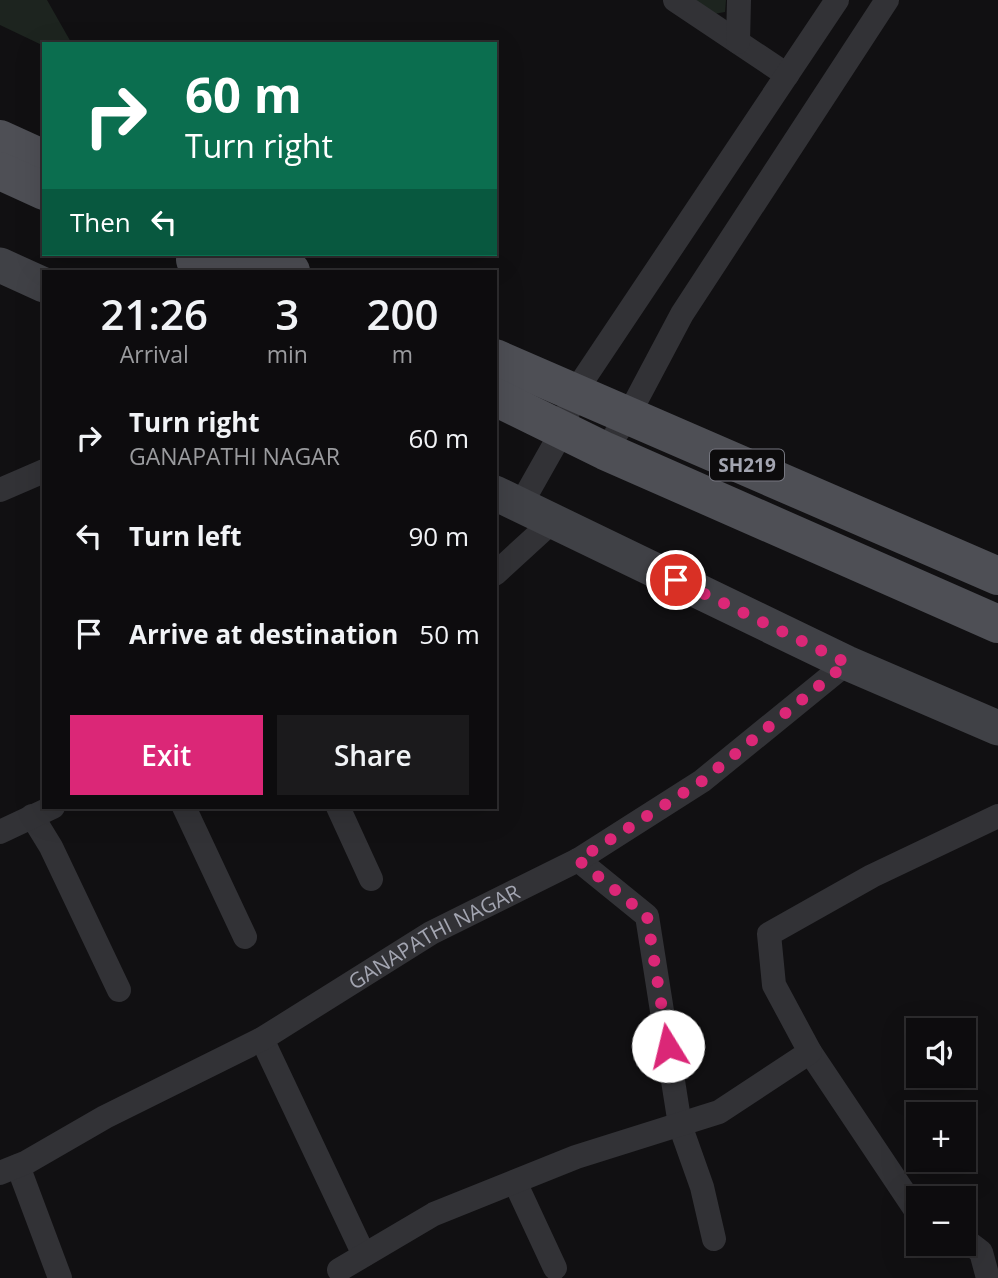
<!DOCTYPE html>
<html lang="en">
<head>
<meta charset="utf-8">
<style>
	:root { --surface:#0d0c0e; --page:#1b1a1c; --text:#f1f3f6; --muted:#9a9b9e; --line:#2d2c2e; --accent:#db2777 }
	body { margin:0; font-family:"Open Sans",sans-serif; background:var(--page); color:var(--text); height:100vh; display:flex; flex-direction:column; font-size:26px; white-space:nowrap }
	* { box-sizing:border-box; margin:0 }
	p { font-size:23px; color:var(--muted) }
	.icon { flex:none; width:38px; height:38px; fill:none; stroke:currentColor; stroke-width:2; stroke-linecap:round; stroke-linejoin:round }
	.map { position:relative; flex:1; overflow:hidden }
	.panel { position:absolute; left:42px; top:270px; width:455px; height:539px; display:flex; flex-direction:column; background:var(--surface); border-radius:0px; box-shadow:0 7px 28px #0002,0 0 0 2px var(--line) }
	.panel>* { flex:none }
	.guide { position:absolute; left:42px; top:42px; width:455px; height:214px; border-radius:0px; box-shadow:0 7px 28px #0002,0 0 0 2px var(--line); background:#0b6e4f; color:#fff; overflow:hidden }
	.buttons { position:absolute; left:906px; top:1018px; display:grid; gap:14px }
	.buttons a { display:grid; place-items:center; width:70px; height:70px; border-radius:0px; background:var(--surface); box-shadow:0 7px 28px #0002,0 0 0 2px var(--line); font-size:35px }
	.pin { position:absolute; display:grid; place-items:center; width:60px; height:60px; color:#fff; margin:-30px; border:4px solid #fff; border-radius:50%; box-shadow:0 2px 7px #0007 }
	.me { position:absolute; width:77px; margin:-38px; rotate:351deg; stroke-linejoin:round; filter:drop-shadow(0 0 5px #0008) }
	.turn { display:flex; align-items:center; gap:24px; height:147px; padding:0 28px; font-size:32px }
	.turn .icon { width:91px; height:91px; stroke-width:2.5 }
	.turn b { display:block; font-size:49px; line-height:60px }
	.then { display:flex; align-items:center; height:66px; padding:0 28px; background:#0003; gap:14px; font-size:26px }
	.eta { display:flex; justify-content:space-evenly; align-items:center; height:119px; text-align:center }
	.eta b { font-size:42px; font-weight:600; line-height:49px }
	.primary-button { display:flex; gap:14px; margin-top:auto; padding:14px 28px }
	.primary-button a { flex:1; height:80px; border-radius:0px; background:var(--accent); color:#fff; font-size:28px; font-weight:600; line-height:80px; text-align:center }
	.primary-button a+a { background:var(--page); color:var(--text) }
	ul { padding:0; list-style:none }
	li { display:flex; align-items:center; gap:21px; height:98px; padding:0 28px }
	li div { flex:1 }
	li b { display:block; font-size:26px }
	li em { font-style:normal }
	.map>svg:first-child { display:block }
	.green { fill:#1d241f }
	.lines { fill:none; stroke-linecap:round; stroke-linejoin:round }
	.street { stroke:#323236; stroke-width:24 }
	.secondary { stroke:#404146; stroke-width:35 }
	.primary { stroke:#4e4f55; stroke-width:38 }
	.primary-bridge { stroke:#4e4f55; stroke-width:38 }
	.route { stroke:#db2777; stroke-width:12; stroke-dasharray:0 21.6 }
	.labels { text-anchor:middle; dominant-baseline:central; stroke-width:7; stroke-linejoin:round; paint-order:stroke }
	.shield { fill:#0c0b0c; stroke:#767780; stroke-width:2 }
	.shield-label { font-size:19px; font-weight:bold; fill:#a3a5b1 }
	.street-label { font-size:21px; fill:#a3a5b1; stroke:#0c0b0c }
</style>
</head>
<body>
<div class="map">
<svg width="998" height="1278" viewBox="0 0 998 1278">
	<rect width="100%" height="100%" fill="#111012"/>
	<!-- green -->
	<g class="green">
		<polygon points="0,0 47,0 72,44 44,44 44,46 0,25"/>
		<polygon points="695,0 726,0 725,12 714,14"/>
	</g>
	<g class="lines">
		<!-- street -->
		<g class="street">
			<polyline points="675,0 787,75"/>
			<polyline points="738,42 739,0"/>
			<polyline points="605,451 629,414 682,314 887,0"/>
			<polyline points="0,490 44,471"/>
			<polyline points="521,504 560,435 575,392 837,0"/>
			<polyline points="495,574 554,520"/>
			<polyline points="184,807 245,937"/>
			<polyline points="338,807 371,879"/>
			<polyline points="32,816 51,847 119,990"/>
			<polyline points="0,832 53,807"/>
			<polyline points="578,860 647,916 680,1125 702,1187 714,1239"/>
			<polyline points="262,1039 364,1255"/>
			<polyline points="810,1052 919,1215"/>
			<polyline points="18,1166 60,1278"/>
			<path id="s1" d="M0,1173l27,-11 78,-45 157,-78 169,-106 147,-73 124,-79 145,-118"/>
			<polyline points="515,1182 555,1268"/>
			<polyline points="964,1239 981,1252 988,1278"/>
			<polyline points="339,1270 434,1214 576,1157 719,1112 810,1052 774,985 769,934 872,876 998,816"/>
		</g>
		<!-- secondary -->
		<g class="secondary">
			<polyline points="0,265 44,285"/>
			<polyline points="495,493 847,663 998,728"/>
		</g>
		<!-- primary -->
		<g class="primary">
			<polyline points="0,139 44,159"/>
			<polyline points="0,171 44,191"/>
			<polyline points="250,254 291,271"/>
			<polyline points="495,358 998,576"/>
			<polyline points="495,397 605,451 998,624"/>
		</g>
		<!-- primary-bridge -->
		<polyline class="primary-bridge" points="195,260 220,271"/>
	</g>
	<g class="lines">
		<!-- route -->
		<polyline class="route" points="668,1046 647,916 578,860 702,781 847,663 676,580"/>
	</g>
	<g class="labels">
		<!-- shield labels -->
		<rect class="shield" x="710" y="449.5" width="74" height="31" rx="5"/>
		<g class="shield-label">
			<text x="747" y="465">SH219</text>
		</g>
		<!-- street labels -->
		<g class="street-label">
			<text stroke="none"><textPath href="#s1" startOffset="495">GANAPATHI NAGAR</textPath></text>
		</g>
	</g>
</svg>
<div class="buttons">
<a><svg class="icon" aria-label="sound" viewBox="0 0 24 24"><path d="M4 9h4l5-4v14l-5-4H4zM17 9q2 3 0 6"/></svg></a>
<a>+</a>
<a>−</a>
</div>
<div class="pin" style="left:676px;top:580px;background:#d93025"><svg class="icon" aria-label="arrive" viewBox="0 0 24 24"><path d="M6 21V4h12l-3 4 3 4H6"/></svg></div>
<svg class="me" style="left:668px;top:1046px" viewBox="-20 -20 40 40"><circle r="19" fill="#fff"/><path d="M0-13L10 11 0 6-10 11z" fill="#db2777"/></svg>
<div class="guide">
<div class="turn"><svg class="icon" aria-label="right" viewBox="0 0 24 24"><path d="M7 20v-9h11M14 6l5 5-5 5"/></svg><div><b>60 m</b>Turn right</div></div>
<div class="then">Then<svg class="icon" aria-label="left" viewBox="0 0 24 24"><path d="M17 20v-9H6M10 6l-5 5 5 5"/></svg></div>
</div>
<section class="panel">
<div class="eta">
<div><b>21:26</b><p>Arrival</p></div>
<div><b>3</b><p>min</p></div>
<div><b>200</b><p>m</p></div>
</div>
<ul>
<li><svg class="icon" aria-label="right" viewBox="0 0 24 24"><path d="M7 20v-9h11M14 6l5 5-5 5"/></svg><div><b>Turn right</b><p>GANAPATHI NAGAR</p></div><em>60 m</em></li>
<li><svg class="icon" aria-label="left" viewBox="0 0 24 24"><path d="M17 20v-9H6M10 6l-5 5 5 5"/></svg><div><b>Turn left</b></div><em>90 m</em></li>
<li><svg class="icon" aria-label="arrive" viewBox="0 0 24 24"><path d="M6 21V4h12l-3 4 3 4H6"/></svg><div><b>Arrive at destination</b></div><em>50 m</em></li>
</ul>
<div class="primary-button"><a>Exit</a><a>Share</a></div>
</section>
</div>
</body>
</html>
